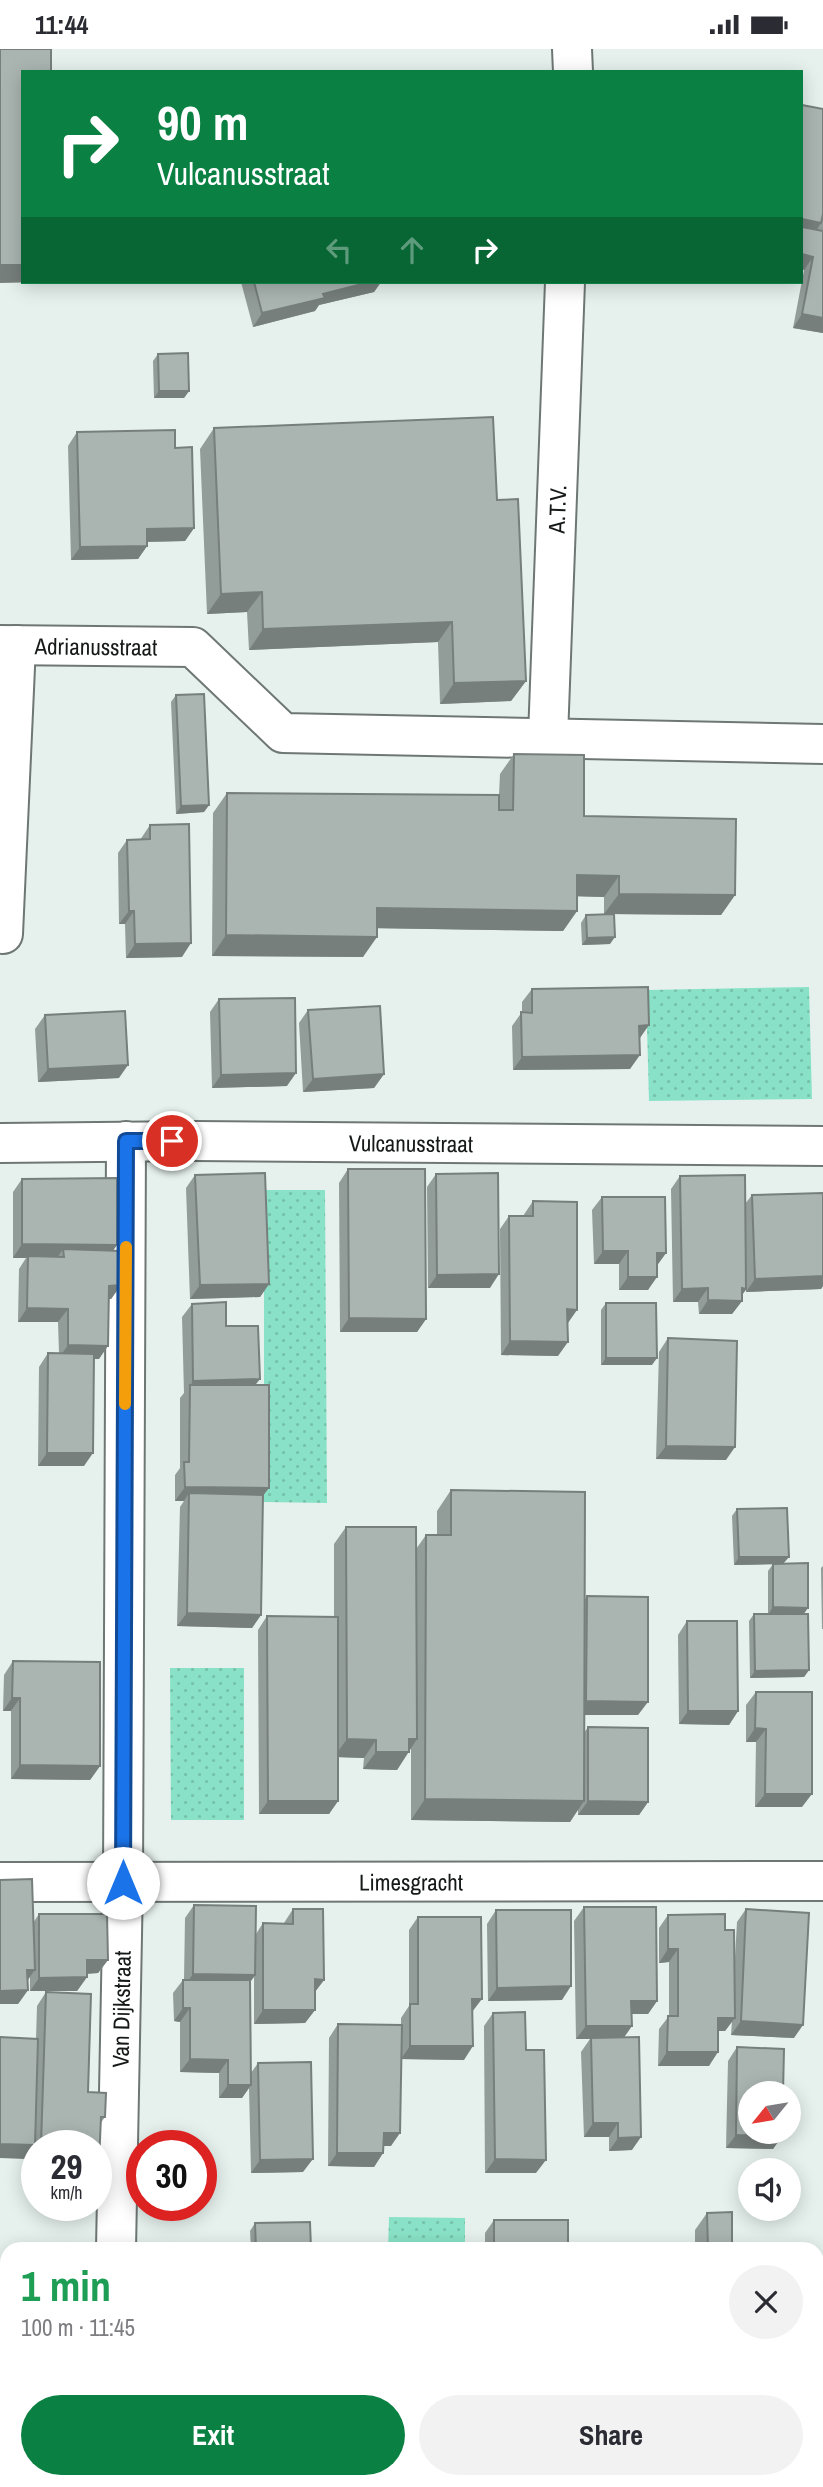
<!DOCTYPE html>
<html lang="en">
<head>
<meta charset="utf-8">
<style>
	:root { --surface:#fff; --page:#f2f2f3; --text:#2b2b33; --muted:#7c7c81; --accent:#0b8043 }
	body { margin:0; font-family:"Archivo Narrow",sans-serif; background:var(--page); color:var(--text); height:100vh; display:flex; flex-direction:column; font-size:26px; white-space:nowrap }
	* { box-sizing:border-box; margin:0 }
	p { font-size:23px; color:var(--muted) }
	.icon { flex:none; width:38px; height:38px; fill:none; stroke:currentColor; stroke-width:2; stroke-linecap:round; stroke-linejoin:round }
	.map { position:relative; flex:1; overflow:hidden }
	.drawer { position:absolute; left:0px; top:2193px; width:824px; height:247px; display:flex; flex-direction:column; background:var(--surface); border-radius:21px 21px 0 0; box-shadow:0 4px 18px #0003 }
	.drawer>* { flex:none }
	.banner { position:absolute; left:21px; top:21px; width:782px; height:214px; border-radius:0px; box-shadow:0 4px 18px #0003; background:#0b8043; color:#fff; overflow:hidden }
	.needle { width:46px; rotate:240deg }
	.tools { position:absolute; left:738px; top:2032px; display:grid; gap:14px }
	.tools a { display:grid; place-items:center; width:63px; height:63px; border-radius:50%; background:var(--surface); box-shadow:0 4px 18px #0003; font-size:35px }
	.speed { position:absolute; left:21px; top:2081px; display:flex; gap:14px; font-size:35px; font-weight:700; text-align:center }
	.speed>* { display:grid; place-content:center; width:91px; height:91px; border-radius:50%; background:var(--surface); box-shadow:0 4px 18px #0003; line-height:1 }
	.speed small { font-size:18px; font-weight:400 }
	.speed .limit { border:10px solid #d22; background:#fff; color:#111 }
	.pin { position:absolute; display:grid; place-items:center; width:60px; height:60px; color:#fff; margin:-30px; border:4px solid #fff; border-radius:50%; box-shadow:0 2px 7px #0007 }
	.me { position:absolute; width:77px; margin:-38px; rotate:0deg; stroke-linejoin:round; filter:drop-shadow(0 0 5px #0008) }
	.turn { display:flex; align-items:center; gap:24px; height:147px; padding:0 21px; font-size:32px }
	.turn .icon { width:91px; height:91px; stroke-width:2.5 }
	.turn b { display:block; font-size:49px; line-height:60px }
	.lanes { display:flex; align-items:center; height:66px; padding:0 21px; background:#0003; justify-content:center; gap:35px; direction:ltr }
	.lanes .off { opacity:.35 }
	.round { display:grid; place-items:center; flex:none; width:74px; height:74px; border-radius:37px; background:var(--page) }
	.headline { display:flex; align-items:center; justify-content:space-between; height:119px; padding:0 21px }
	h1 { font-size:42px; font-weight:700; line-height:52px; color:#1e9e55 }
	.button { display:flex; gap:14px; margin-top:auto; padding:14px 21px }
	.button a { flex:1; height:80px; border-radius:42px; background:var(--accent); color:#fff; font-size:28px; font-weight:700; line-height:80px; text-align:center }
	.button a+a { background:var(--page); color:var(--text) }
	.status { display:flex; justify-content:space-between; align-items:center; height:49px; padding:0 35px; background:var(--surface); direction:ltr }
	.status svg { height:19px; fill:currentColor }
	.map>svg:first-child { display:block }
	.grass { fill:url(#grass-dots) }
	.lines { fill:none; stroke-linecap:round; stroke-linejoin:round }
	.minor-casing { stroke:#6e7774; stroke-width:42 }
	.minor { stroke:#fff; stroke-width:38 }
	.wall { fill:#929c98 }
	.shaded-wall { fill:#777f7c }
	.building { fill:#aab5b1; stroke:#777f7c; stroke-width:2 }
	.route-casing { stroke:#114b97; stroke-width:18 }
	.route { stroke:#1a73e8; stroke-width:12 }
	.slow { stroke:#f59e0b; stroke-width:12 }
	.labels { text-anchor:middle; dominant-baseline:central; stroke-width:5; stroke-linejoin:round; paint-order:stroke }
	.street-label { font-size:23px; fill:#151917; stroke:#e6f1ed }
</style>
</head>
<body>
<div class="status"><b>11:44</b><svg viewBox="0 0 49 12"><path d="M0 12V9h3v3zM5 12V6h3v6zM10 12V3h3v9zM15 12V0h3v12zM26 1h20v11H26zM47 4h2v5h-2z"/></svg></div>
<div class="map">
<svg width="823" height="2438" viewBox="0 0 823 2438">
	<defs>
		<pattern id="grass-dots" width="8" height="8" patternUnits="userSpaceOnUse" patternTransform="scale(1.75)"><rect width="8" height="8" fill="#89e2c7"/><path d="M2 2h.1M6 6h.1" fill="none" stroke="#75c1aa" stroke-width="1.8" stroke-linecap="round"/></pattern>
	</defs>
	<rect width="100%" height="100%" fill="#e6f1ed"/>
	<!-- grass -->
	<g class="grass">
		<polygon points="809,938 812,1050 649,1052 646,941"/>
		<polygon points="264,1141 325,1141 327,1454 264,1453"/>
		<polygon points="170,1619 244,1619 244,1771 171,1771"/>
		<polygon points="389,2168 465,2169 465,2200 388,2200"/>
	</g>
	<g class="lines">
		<defs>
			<g id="minor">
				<polyline points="572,0 573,23"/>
				<path id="s1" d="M0,596l193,2 90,86 540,11"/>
				<path id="s2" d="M548,688l17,-455"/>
				<polyline points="3,885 16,596"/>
				<path id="s3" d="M0,1094l195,-2 628,5"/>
				<path id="s4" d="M0,1833l823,-1"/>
				<path id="s5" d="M116,2200l7,-366 3,-742"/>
				<polyline points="111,2438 111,2432"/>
			</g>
		</defs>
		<!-- minor casing -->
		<use href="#minor" class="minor-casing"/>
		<!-- minor -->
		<use href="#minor" class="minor"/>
	</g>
	<!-- wall -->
	<g class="wall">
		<polygon points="802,56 823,60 823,284 793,279 804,221 802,220"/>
		<polygon points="241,233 381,233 374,243 319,256 315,262 253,278"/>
		<polygon points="158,305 189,342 184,349 154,349 153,312"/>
		<polygon points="214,379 497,451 526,632 511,652 440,655 438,593 249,601 247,563 207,565 200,400"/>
		<polygon points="77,383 175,399 194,479 185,492 147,493 147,497 138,510 71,511 68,397"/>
		<polygon points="176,646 209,756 204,763 176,765 171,653"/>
		<polygon points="514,705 584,767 735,846 721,866 614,865 610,895 582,896 581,874 586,866 604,865 604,848 577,847 577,862 563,882 377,879 363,908 212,907 213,764 227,744 499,746 500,725"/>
		<polygon points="150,776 182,908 126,909 125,875 119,875 118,804 127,791 140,791"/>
		<polygon points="532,940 639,989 630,1020 513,1021 512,977 522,963 522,953"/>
		<polygon points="219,950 287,1037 212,1039 210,963"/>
		<polygon points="308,961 384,1025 374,1039 303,1043 299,974"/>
		<polygon points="45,966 119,1029 38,1033 35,980"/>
		<polygon points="348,1120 426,1270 417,1283 340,1283 339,1134"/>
		<polygon points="436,1125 490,1239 428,1239 427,1138"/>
		<polygon points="195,1126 269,1235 260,1248 190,1250 186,1139"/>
		<polygon points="680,1127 745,1155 752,1146 823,1144 823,1237 821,1240 746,1243 746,1241 742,1246 742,1252 732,1265 699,1265 698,1253 673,1253 671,1140"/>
		<polygon points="22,1130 117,1196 113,1201 121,1236 111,1250 109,1250 99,1310 94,1310 84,1417 38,1417 39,1318 48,1304 59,1304 58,1273 18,1273 19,1220 26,1209 13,1209 13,1143"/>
		<polygon points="602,1148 666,1204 657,1216 648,1241 619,1241 619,1215 594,1215 592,1161"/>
		<polygon points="533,1152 558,1307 501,1306 500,1180 509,1167 523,1167"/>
		<polygon points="606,1254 652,1316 601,1316 601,1261"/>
		<polygon points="192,1255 226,1277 255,1336 263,1447 261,1566 252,1579 177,1577 180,1458 184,1452 175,1452 175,1426 180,1419 180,1349 184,1344 182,1268"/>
		<polygon points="668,1289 726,1411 656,1410 659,1303"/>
		<polygon points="451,1441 585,1550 587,1547 638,1666 584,1666 584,1684 588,1678 648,1753 639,1766 578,1766 578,1760 570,1773 411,1771 411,1699 397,1721 363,1720 364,1709 338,1708 338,1752 329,1765 259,1765 258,1581 267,1567 334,1568 334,1495 346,1478 416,1500 426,1486 437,1486 437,1462"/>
		<polygon points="737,1460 784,1515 804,1565 809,1621 804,1628 750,1629 749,1572 754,1565 768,1565 768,1522 773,1515 734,1516 732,1467"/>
		<polygon points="823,1517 823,1580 822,1580 821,1519"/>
		<polygon points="687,1572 738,1662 729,1676 679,1675 678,1586"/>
		<polygon points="13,1612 100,1717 90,1731 11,1730 11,1662 3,1662 4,1626"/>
		<polygon points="756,1643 802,1758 755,1758 756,1693 746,1693 746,1656"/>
		<polygon points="194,1856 256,1885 263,1874 284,1874 293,1860 324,1931 315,1943 315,1961 305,1974 254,1975 254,1928 250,1933 251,2024 258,2014 303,2123 251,2124 249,2039 242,2049 219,2049 219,2024 180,2023 180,1973 174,1972 173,1944 183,1931 184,1931 185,1869"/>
		<polygon points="584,1858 657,1952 648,1965 632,1965 624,1988 632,2101 609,2102 609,2088 584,2088 581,2003 590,1990 576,1990 574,1872"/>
		<polygon points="746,1860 794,1989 731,1986 732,1972 725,1982 718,1982 709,2017 658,2017 659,1980 669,1967 669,1913 659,1914 659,1879 668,1866 725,1881 734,1926 737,1873"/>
		<polygon points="496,1861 562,1951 488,1952 487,1875"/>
		<polygon points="39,1865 108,1911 98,1924 87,1925 87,1928 77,1942 30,1942 30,1928 28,1931 28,1941 18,1955 33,1874"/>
		<polygon points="418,1868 473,1963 464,2011 401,2010 391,2097 383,2097 383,2104 374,2118 328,2117 329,1989 338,1975 401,1976 401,1969 409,1957 409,1881"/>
		<polygon points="46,1943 88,2043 105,2068 100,2075 99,2113 96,2117 96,2096 37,2096 37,2122 31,2122 32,2101 26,2110 36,1990 37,1957"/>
		<polygon points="493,1964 526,2001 536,2124 485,2124 484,1977"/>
		<polygon points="737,1998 782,2087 773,2100 726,2099 728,2012"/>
		<polygon points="707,2164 732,2200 695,2200 695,2181"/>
		<polygon points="494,2171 568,2200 485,2200 485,2184"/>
		<polygon points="255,2174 311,2200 251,2200 250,2182"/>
		<polygon points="823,2276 823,2301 821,2301 821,2279"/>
		<rect x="163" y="2432" width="75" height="6"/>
		<polygon points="245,2432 381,2432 317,2433 317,2438 245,2438"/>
		<rect x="483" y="2432" width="80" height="6"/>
		<rect x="565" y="2432" width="81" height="6"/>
		<rect x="654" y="2432" width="153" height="6"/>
		<polygon points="808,2432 817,2432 823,2438 808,2438"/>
	</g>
	<!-- shaded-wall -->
	<g class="shaded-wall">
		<polygon points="802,170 821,174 812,188 802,185"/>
		<polygon points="802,205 813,208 804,221 802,220"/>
		<polygon points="0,216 23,216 23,233 42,233 0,234"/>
		<polygon points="370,233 381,233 374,243 319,256 315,262 253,278 262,264 323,245"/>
		<polygon points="802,265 823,269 823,284 793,279"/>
		<polygon points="159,342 189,342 184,349 154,349"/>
		<polygon points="194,479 185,492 137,493 147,480"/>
		<polygon points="147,497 138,510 71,511 80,498"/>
		<polygon points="262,543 247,563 207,565 221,545"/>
		<polygon points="452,573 438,593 249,601 263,580"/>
		<polygon points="526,632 511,652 440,655 454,634"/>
		<polygon points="209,756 204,763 176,765 181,757"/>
		<polygon points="577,826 619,827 604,848 563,847"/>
		<polygon points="619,845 735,846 721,866 604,865"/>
		<polygon points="377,859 577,862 563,882 362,879"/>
		<polygon points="129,862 134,862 125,875 119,875"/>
		<polygon points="226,886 377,888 363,908 212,907"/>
		<polygon points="615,888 610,895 582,896 587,889"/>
		<polygon points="191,894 182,908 126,909 135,895"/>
		<polygon points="649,976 640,989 639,977"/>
		<polygon points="640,1006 630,1020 513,1021 522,1008"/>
		<polygon points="128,1016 119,1029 38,1033 48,1020"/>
		<polygon points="296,1024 287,1037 212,1039 221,1026"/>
		<polygon points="384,1025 374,1039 303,1043 313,1030"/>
		<polygon points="22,1195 117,1196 108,1209 64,1208 63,1200 57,1209 28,1207 26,1209 13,1209"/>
		<polygon points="603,1202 628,1202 619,1215 594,1215"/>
		<polygon points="657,1204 666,1204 656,1218"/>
		<polygon points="499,1225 490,1239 428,1239 437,1226"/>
		<polygon points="823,1227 823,1237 821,1240 746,1243 755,1230"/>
		<polygon points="628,1228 657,1228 648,1241 619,1241"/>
		<polygon points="269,1235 260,1248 190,1250 200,1236"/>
		<polygon points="121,1236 111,1250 100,1250 109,1237"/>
		<polygon points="708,1239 698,1253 673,1253 682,1240"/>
		<polygon points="742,1239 746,1240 738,1252 742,1252 732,1265 699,1265 708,1251"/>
		<polygon points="27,1259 68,1260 58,1273 18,1273"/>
		<polygon points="567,1260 577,1261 568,1274"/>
		<polygon points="349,1269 426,1270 417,1283 340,1283"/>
		<polygon points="510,1292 568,1293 558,1307 501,1306"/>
		<polygon points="68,1296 108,1297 99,1310 59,1309"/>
		<polygon points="606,1309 657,1309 652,1316 601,1316"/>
		<polygon points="260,1330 250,1343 190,1337 193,1332"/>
		<polygon points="666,1397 735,1398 726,1411 656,1410"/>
		<polygon points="47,1404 93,1404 84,1417 38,1417"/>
		<polygon points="185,1438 269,1439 259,1452 189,1444 184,1452 175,1452"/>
		<polygon points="739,1508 789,1508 783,1515 734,1516"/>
		<polygon points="773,1558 808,1559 803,1566 768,1566"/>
		<polygon points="187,1564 261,1566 252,1579 177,1577"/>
		<polygon points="809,1621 804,1628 750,1629 755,1622"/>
		<polygon points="12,1649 20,1649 11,1662 3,1662"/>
		<polygon points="586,1652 648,1653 638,1666 577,1666"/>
		<polygon points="688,1662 738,1662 729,1676 679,1675"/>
		<polygon points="755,1679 766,1680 756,1693 746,1693"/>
		<polygon points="347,1690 376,1691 364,1709 334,1708"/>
		<polygon points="409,1690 417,1690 397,1721 363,1720 376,1703"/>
		<polygon points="20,1716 100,1717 90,1731 11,1730"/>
		<polygon points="765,1745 812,1745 802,1758 755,1758"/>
		<polygon points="425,1750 584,1752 570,1773 411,1771"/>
		<polygon points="268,1752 338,1752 329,1765 259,1765"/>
		<polygon points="588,1752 648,1753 639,1766 578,1766"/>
		<polygon points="668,1900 678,1900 669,1913 659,1914"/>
		<polygon points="87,1911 108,1911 98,1924 78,1925"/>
		<polygon points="27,1921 35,1921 25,1934"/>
		<polygon points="193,1925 255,1926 246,1939 184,1938"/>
		<polygon points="87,1928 77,1942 30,1942 39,1929"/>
		<polygon points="315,1930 324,1931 314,1944"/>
		<polygon points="571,1937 562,1951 488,1952 497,1939"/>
		<polygon points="28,1941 18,1955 0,1955 0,1942"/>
		<polygon points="472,1950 482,1950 472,1963"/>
		<polygon points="631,1952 657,1952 648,1965 622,1965"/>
		<polygon points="183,1959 190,1959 180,1973 174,1972"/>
		<polygon points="263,1961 315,1961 305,1974 254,1975"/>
		<polygon points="718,1969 735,1969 725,1982 709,1982"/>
		<polygon points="741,1972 803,1976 794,1989 731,1986"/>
		<polygon points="586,1977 632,1977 623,1990 576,1990"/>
		<polygon points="410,1997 473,1997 464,2011 401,2010"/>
		<polygon points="667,2003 718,2003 709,2017 658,2017"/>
		<polygon points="190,2010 228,2011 219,2024 180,2023"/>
		<polygon points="228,2036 251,2036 242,2049 219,2049"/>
		<polygon points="593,2074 618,2074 609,2088 584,2088"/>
		<polygon points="384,2084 400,2084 391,2097 375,2097"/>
		<polygon points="736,2086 782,2087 773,2100 726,2099"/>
		<polygon points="641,2088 632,2101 609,2102 618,2089"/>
		<polygon points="0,2095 35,2096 26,2110 0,2109"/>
		<polygon points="337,2104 383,2104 374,2118 328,2117"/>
		<polygon points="313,2110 303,2123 251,2124 260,2111"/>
		<polygon points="495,2110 546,2111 536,2124 485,2124"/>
		<polygon points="37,2114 37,2122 31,2122"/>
		<polygon points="167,2432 181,2432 177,2438 163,2438"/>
		<polygon points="315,2432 381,2432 314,2433"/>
		<polygon points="254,2436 278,2436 277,2438 253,2438"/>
	</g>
	<!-- building -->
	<g class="building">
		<polygon points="0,0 51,0 51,23 23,23 23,216 0,216"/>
		<polygon points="802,56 823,60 823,165 821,174 802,170"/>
		<polygon points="802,178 823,182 823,269 802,265 813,208 802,205"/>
		<polygon points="254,233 370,233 323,245 325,249 262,264"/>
		<polygon points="188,304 189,342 159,342 158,305"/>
		<polygon points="493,368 497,451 518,450 526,632 454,634 452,573 263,580 262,543 221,545 214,379"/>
		<polygon points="175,381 175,399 192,398 194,479 147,480 147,497 80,498 77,383"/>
		<polygon points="204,645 209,756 181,757 176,646"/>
		<polygon points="514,705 584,706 584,767 736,770 735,846 619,845 619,827 577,826 577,862 377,859 377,888 226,886 227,744 499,746 499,761 513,761"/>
		<polygon points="189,775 191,894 135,895 134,862 129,862 127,791 150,790 150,776"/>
		<polygon points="614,865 615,888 587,889 586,866"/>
		<polygon points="648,938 649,976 639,977 640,1006 522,1008 521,963 532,964 532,940"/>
		<polygon points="295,949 296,1024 221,1026 219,950"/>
		<polygon points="380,957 384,1025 313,1030 308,961"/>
		<polygon points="125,962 128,1016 48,1020 45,966"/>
		<polygon points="348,1120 425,1120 426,1270 349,1269"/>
		<polygon points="265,1124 269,1235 200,1236 195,1126"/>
		<polygon points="498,1124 499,1225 437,1226 436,1125"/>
		<polygon points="745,1126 746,1240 742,1239 742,1252 708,1251 708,1239 682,1240 680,1127"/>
		<polygon points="117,1129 117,1196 22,1195 22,1130"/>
		<polygon points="823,1144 823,1227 755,1230 752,1146"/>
		<polygon points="602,1148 665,1148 666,1204 657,1204 657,1228 628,1228 628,1202 603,1202"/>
		<polygon points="533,1152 577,1153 577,1261 567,1260 568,1293 510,1292 509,1167 533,1167"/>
		<polygon points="63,1200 121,1202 121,1236 109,1237 108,1297 68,1296 68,1260 27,1259 28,1207 64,1208"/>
		<polygon points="226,1253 226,1277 258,1277 260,1330 193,1332 192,1255"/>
		<polygon points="606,1254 656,1254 657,1309 606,1309"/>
		<polygon points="668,1289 737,1292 735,1398 666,1397"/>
		<polygon points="48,1304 94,1305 93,1404 47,1404"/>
		<polygon points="190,1336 269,1336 269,1439 185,1438 184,1413 189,1413"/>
		<polygon points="451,1441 585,1443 584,1752 425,1750 426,1486 451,1486"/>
		<polygon points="189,1444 263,1446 261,1566 187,1564"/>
		<polygon points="787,1459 789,1508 739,1508 737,1460"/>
		<polygon points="346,1478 416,1478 417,1690 409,1690 409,1703 376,1703 376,1691 347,1690"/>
		<polygon points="808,1514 808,1559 773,1558 773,1515"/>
		<polygon points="587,1547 648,1548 648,1653 586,1652"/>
		<polygon points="754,1565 808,1565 809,1621 755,1622"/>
		<polygon points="267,1567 338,1568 338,1752 268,1752"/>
		<polygon points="687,1572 737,1572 738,1662 688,1662"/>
		<polygon points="13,1612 100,1613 100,1717 20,1716 20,1649 12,1649"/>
		<polygon points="756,1643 812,1643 812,1745 765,1745 766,1680 755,1679"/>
		<polygon points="588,1678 648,1679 648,1753 588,1752"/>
		<polygon points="32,1830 35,1921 27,1921 28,1941 0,1942 0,1831"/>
		<polygon points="194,1856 256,1857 255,1926 193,1925"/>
		<polygon points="584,1858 656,1858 657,1952 631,1952 632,1977 586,1977"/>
		<polygon points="293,1860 323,1860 324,1931 315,1930 315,1961 263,1961 263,1874 293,1875"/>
		<polygon points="746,1860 809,1864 803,1976 741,1972"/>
		<polygon points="496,1861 571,1861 571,1937 497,1939"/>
		<polygon points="39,1865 107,1865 108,1911 87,1911 87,1928 39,1929"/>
		<polygon points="725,1865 725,1881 734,1881 735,1969 718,1969 718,2003 667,2003 668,1967 678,1967 678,1900 668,1900 668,1866"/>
		<polygon points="418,1868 481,1868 482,1950 472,1950 473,1997 410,1997 410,1955 418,1955"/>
		<polygon points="183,1931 250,1931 251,2036 228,2036 228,2011 190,2010 190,1959 183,1959"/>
		<polygon points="46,1943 91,1945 88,2043 106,2044 105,2068 101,2068 99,2113 96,2113 96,2096 41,2096"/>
		<polygon points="525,1963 526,2001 544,2001 546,2111 495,2110 493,1964"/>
		<polygon points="338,1975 402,1976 400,2084 384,2084 383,2104 337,2104"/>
		<polygon points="0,1988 38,1990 35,2096 0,2095"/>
		<polygon points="639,1988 641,2088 618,2089 618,2074 593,2074 591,1989"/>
		<polygon points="737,1998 784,2000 783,2044 751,2044 751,2082 782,2082 782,2087 736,2086"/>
		<polygon points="311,2013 313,2110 260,2111 258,2014"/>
		<polygon points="732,2163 732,2200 708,2200 707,2164"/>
		<rect x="494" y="2171" width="74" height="29"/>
		<polygon points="310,2173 311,2200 256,2200 255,2174"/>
		<polygon points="0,2344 7,2344 7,2432 93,2432 93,2438 0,2438"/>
		<polygon points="817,2364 823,2364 823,2438 818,2438"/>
		<polygon points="186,2432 238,2432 238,2437 186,2438"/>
		<polygon points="254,2432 317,2432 317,2438 278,2438 278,2436 254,2436"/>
		<rect x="496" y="2432" width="67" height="6"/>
		<rect x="574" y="2432" width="72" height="6"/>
		<polygon points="666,2432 735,2432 735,2438 667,2438"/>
		<rect x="743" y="2432" width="64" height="6"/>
	</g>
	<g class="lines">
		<defs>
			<polyline id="route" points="123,1834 126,1092 172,1092"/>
		</defs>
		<!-- route casing -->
		<use href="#route" class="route-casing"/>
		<!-- route -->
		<use href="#route" class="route"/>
		<!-- slow -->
		<polyline class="slow" points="125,1355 126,1198"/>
	</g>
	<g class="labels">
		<!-- street labels -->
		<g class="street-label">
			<text stroke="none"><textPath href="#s2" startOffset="228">A.T.V.</textPath></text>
			<text stroke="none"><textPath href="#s1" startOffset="96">Adrianusstraat</textPath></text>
			<text stroke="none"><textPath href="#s3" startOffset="411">Vulcanusstraat</textPath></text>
			<text stroke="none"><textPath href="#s4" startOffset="411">Limesgracht</textPath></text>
			<text stroke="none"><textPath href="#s5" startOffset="240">Van Dijkstraat</textPath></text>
		</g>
	</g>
</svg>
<div class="tools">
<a><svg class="needle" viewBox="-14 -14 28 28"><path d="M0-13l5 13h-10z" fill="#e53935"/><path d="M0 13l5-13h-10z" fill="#7c7c81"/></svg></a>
<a><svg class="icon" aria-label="sound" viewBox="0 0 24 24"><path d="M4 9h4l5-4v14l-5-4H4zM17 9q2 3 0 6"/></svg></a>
</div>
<div class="speed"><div>29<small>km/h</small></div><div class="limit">30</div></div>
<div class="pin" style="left:172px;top:1092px;background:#d93025"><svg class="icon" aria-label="arrive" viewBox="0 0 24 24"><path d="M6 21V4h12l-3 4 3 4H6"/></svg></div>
<svg class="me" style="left:123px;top:1834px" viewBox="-20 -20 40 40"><circle r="19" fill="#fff"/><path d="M0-13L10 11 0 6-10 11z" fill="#1a73e8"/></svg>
<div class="banner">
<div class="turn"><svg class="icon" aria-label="right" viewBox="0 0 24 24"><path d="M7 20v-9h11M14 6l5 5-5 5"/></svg><div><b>90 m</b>Vulcanusstraat</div></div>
<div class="lanes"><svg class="icon off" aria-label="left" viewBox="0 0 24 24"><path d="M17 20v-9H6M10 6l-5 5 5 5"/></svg><svg class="icon off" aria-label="ahead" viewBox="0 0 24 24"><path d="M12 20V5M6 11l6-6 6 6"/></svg><svg class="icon" aria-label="right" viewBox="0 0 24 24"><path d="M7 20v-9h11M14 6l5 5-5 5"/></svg></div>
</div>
<section class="drawer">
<div class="headline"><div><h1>1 min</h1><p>100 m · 11:45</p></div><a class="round"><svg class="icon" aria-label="close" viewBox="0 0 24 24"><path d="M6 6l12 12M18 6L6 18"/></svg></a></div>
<div class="button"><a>Exit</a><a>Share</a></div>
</section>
</div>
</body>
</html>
